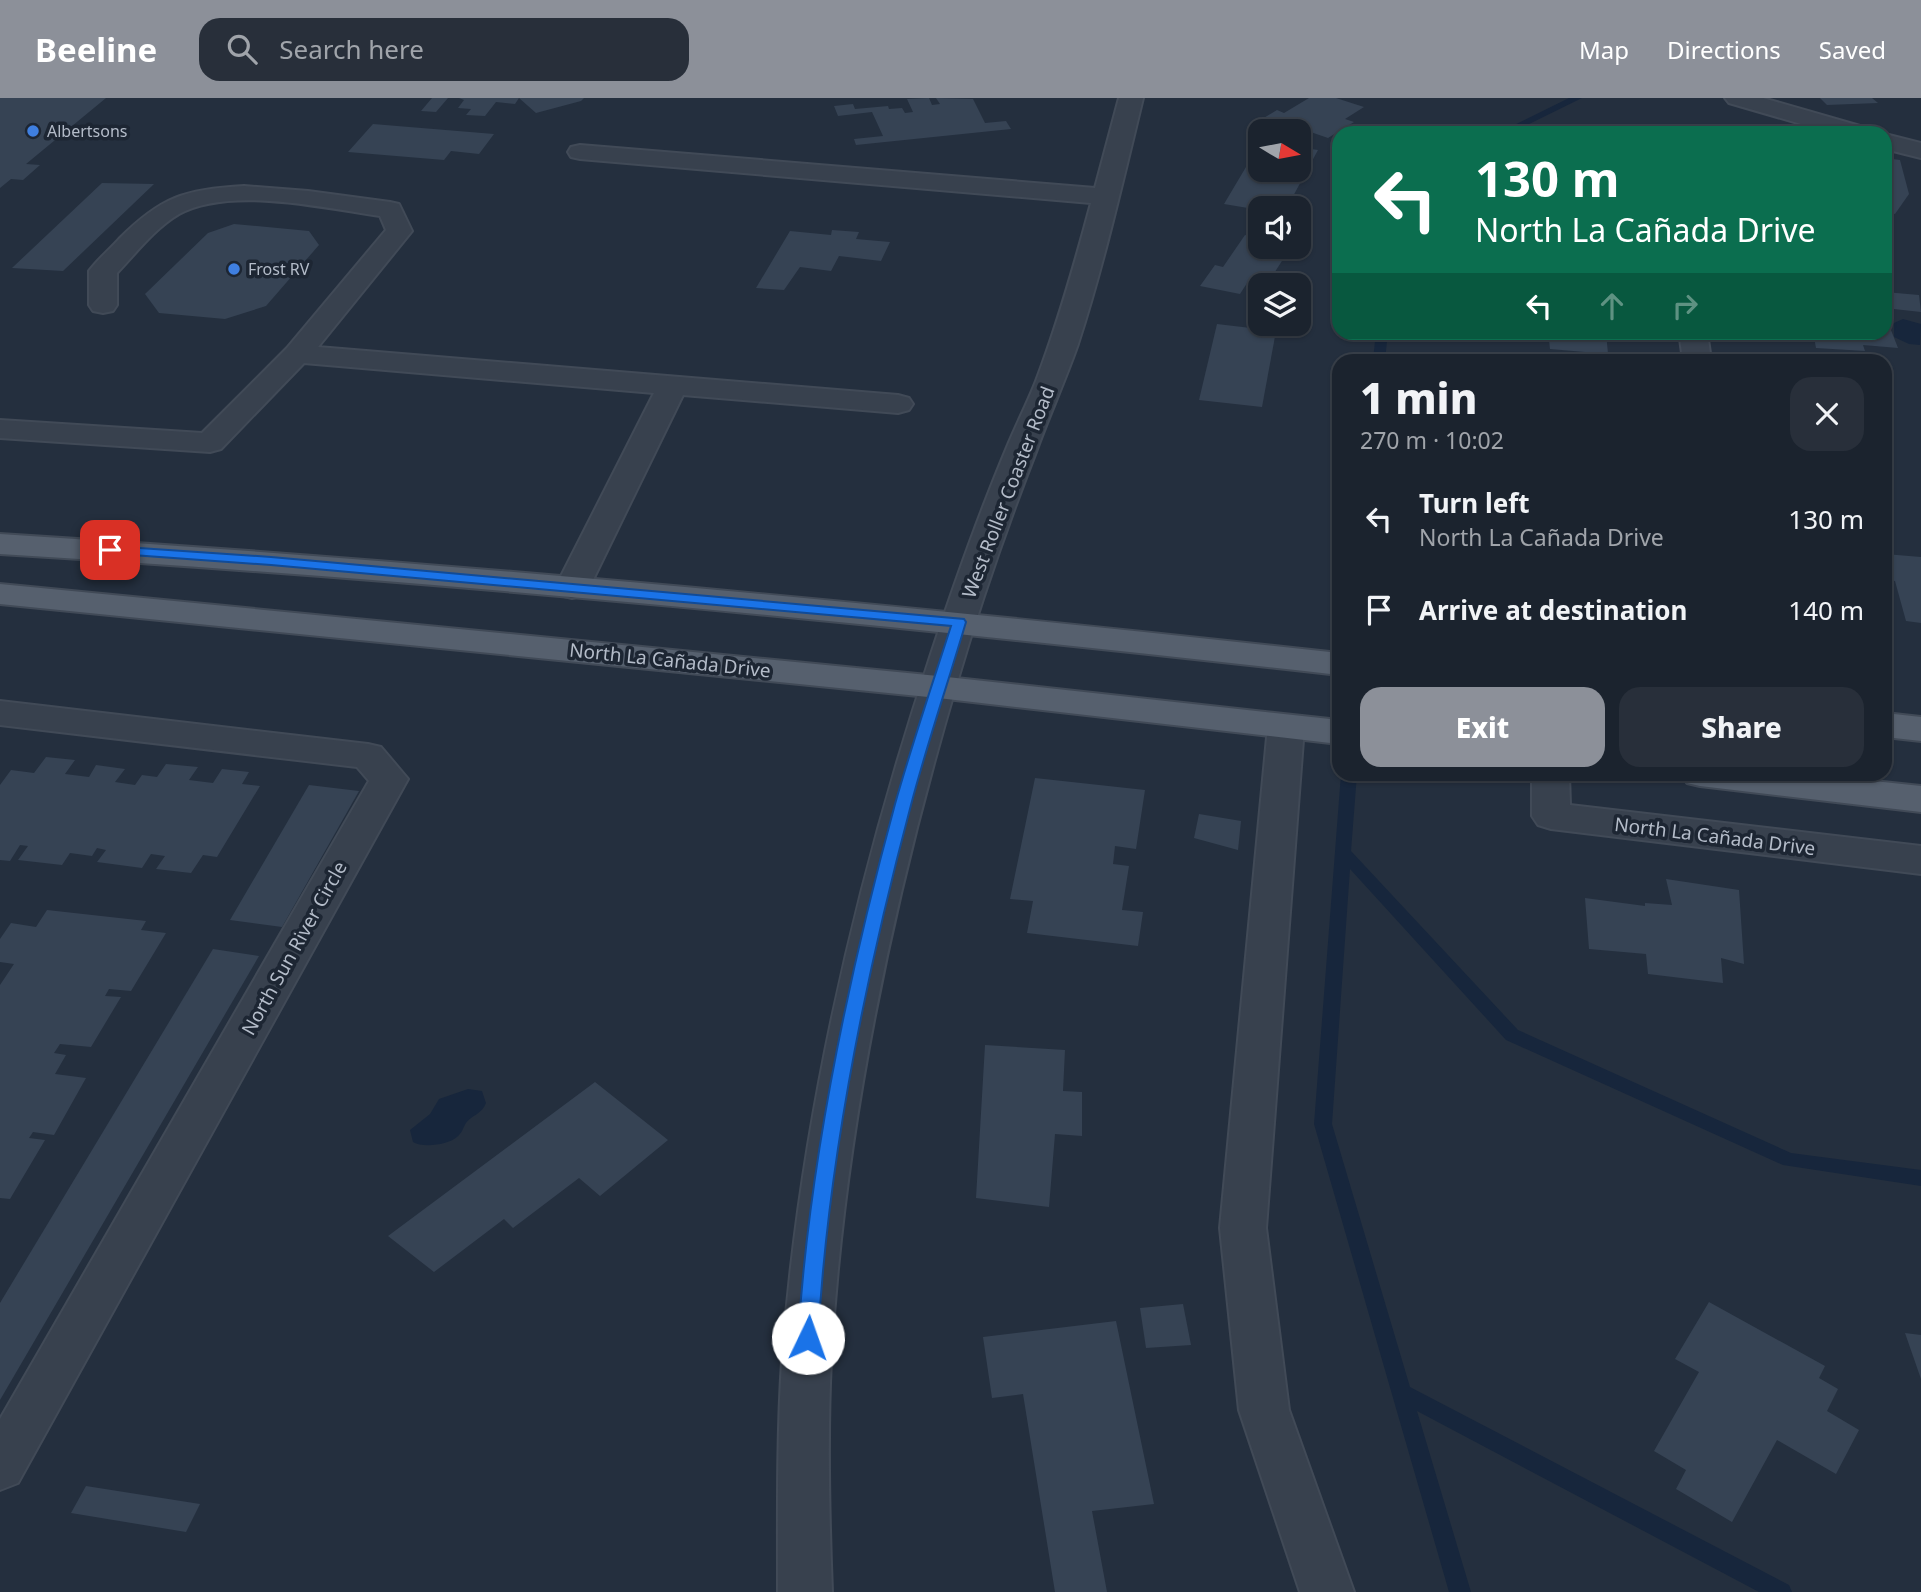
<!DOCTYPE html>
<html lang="en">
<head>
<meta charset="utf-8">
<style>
	:root { --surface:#1b232e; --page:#282f3a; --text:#f1f3f6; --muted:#a0a4aa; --line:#39404a; --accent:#8c9099 }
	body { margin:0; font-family:"Noto Sans",sans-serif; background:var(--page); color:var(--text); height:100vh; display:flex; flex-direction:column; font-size:26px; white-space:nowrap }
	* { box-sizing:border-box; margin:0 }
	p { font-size:23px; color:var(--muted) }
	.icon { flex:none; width:38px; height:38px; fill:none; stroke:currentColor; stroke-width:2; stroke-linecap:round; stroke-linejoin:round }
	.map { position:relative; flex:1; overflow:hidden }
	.details { position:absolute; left:1332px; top:256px; width:560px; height:427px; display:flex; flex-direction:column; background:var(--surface); border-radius:21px; box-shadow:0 2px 5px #0004,0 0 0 2px var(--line) }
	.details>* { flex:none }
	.hud { position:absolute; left:1332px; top:28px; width:560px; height:214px; border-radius:21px; box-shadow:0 2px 5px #0004,0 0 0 2px var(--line); background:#0b6e4f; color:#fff; overflow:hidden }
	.needle { width:46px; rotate:100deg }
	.tools { position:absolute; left:1248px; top:21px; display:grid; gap:14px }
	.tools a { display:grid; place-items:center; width:63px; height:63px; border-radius:14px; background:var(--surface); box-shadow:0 2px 5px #0004,0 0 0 2px var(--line); font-size:35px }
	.pin { position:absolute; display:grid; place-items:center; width:60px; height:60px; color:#fff; margin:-30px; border-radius:14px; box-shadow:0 4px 10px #0006 }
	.me { position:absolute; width:77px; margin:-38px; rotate:3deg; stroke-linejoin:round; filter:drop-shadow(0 0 5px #0008) }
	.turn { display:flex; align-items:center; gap:24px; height:147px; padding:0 28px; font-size:32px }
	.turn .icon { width:91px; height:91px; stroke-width:2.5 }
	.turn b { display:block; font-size:49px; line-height:60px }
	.lanes { display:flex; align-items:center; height:66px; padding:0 28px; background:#0003; justify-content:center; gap:35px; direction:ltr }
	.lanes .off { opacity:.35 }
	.round { display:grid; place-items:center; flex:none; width:74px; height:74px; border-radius:21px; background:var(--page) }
	.headline { display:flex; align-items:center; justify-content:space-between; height:119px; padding:0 28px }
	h1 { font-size:42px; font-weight:800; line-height:52px }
	.button { display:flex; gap:14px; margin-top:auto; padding:14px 28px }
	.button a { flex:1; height:80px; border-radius:21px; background:var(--accent); color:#fff; font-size:28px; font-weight:800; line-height:80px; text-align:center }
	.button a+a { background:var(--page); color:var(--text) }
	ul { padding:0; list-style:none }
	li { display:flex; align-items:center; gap:21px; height:91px; padding:0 28px }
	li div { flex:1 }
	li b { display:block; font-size:26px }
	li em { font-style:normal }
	header { display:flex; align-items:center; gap:42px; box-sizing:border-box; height:98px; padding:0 35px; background:var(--accent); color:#fff }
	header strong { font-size:33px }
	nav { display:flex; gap:38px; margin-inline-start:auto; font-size:24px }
	.search { width:490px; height:63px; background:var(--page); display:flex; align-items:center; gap:18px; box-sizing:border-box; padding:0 24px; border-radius:21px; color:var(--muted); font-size:26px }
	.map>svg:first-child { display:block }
	.water { fill:#17263c }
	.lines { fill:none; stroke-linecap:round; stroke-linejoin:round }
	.stream { fill:#17263c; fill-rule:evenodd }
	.building { fill:#364354 }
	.minor-casing { stroke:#414a57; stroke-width:4 }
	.major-casing { stroke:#414a57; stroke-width:4 }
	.minor { fill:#38414e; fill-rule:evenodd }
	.major { fill:#56606e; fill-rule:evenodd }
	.route { fill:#1a73e8; stroke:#114b97; stroke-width:2 }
	.shop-dot { fill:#3f7fe0; stroke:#1d2633; stroke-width:2.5 }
	.labels { text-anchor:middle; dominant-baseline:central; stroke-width:7; stroke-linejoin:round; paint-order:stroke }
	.far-poi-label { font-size:16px; fill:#b4bcc9; stroke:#1d2633; text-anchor:start }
	.street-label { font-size:19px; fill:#b4bcc9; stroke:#1d2633 }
</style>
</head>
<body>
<header>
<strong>Beeline</strong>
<div class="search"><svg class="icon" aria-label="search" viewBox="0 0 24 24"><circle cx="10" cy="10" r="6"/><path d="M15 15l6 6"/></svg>Search here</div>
<nav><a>Map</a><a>Directions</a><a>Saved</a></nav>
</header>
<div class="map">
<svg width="1921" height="1494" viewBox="0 0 1921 1494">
	<rect width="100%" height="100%" fill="#242f3e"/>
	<!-- water -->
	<g class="water">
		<polygon points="1903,221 1921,226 1920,247 1909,246 1894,239 1894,225"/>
		<path d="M468,991l14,2 4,12c-4,11 -14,12 -20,20 -3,5 -4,10 -9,14 -9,8 -34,11 -44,5l-3,-12 20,-16 9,-15z"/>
	</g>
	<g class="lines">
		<!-- stream -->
		<g class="stream">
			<polygon points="1569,0 1582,0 1511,35 1498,35"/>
			<polygon points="1376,234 1388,234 1385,262 1373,262"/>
			<polygon points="1341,676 1357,676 1351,753 1518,932 1791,1055 1921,1072 1921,1088 1783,1067 1506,942 1350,771 1332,1026 1410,1289 1789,1487 1792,1494 1759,1494 1417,1313 1471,1494 1449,1494 1314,1026"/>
		</g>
	</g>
	<!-- building -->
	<g class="building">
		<polygon points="0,0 106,0 26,66 40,67 23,82 11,81 0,90"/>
		<polygon points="432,0 448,0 436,14 421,13"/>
		<polygon points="459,0 584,0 581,3 536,15 519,0 515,6 496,4 485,18 466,17 471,11 458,10 464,2"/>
		<polygon points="929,0 932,7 940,6 936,0 973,1 985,25 1006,23 1011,31 856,47 854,41 883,38 872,14 838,18 834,8 853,6 855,11 888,8 889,11 902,10 905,15 913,14 907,1"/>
		<polygon points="1309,0 1336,0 1364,9 1345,21 1354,24 1328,40 1299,30 1294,33 1260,34 1247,30 1277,12 1284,15"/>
		<polygon points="1820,0 1872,0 1878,5 1827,7"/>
		<polygon points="373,26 494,36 479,56 451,53 444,62 348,54"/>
		<polygon points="1727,26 1739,35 1679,35 1679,33"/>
		<polygon points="1298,49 1318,52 1291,102 1305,105 1298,118 1298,110 1260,112 1224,106 1246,69 1260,72 1298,72"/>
		<polygon points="1885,60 1900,62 1909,96 1895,116 1885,113"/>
		<polygon points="102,85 154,86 63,173 12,170"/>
		<polygon points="234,126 309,133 319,147 266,208 225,221 159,215 145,196 208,135"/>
		<polygon points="832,132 859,134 856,141 890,144 881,163 839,158 831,173 800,169 784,192 756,190 790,133 831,137"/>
		<polygon points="1245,137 1260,140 1260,149 1291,149 1267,186 1249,182 1240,196 1200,188 1215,167 1223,169"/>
		<polygon points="1885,194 1919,197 1921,214 1885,210"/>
		<polygon points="1217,226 1276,233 1262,309 1199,302"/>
		<polygon points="1885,226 1889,227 1898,250 1863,247 1865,253 1816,250 1813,234 1885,234"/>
		<polygon points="1548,234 1606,234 1608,256 1550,251"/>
		<polygon points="1885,456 1921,459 1921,525 1906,523 1895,483 1885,482"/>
		<polygon points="46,659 75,662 65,676 89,679 96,667 125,671 115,684 135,687 142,677 157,679 166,666 198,669 189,682 213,685 222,671 249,674 242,686 260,688 217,759 203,757 191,775 156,771 165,758 151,756 142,770 97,764 106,752 97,750 92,758 70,755 62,767 18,762 28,748 20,747 10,763 0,762 0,687 11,672 34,675"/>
		<polygon points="1035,680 1145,692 1136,751 1115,748 1113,766 1129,768 1122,812 1143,814 1138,848 1027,835 1033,803 1010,801"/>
		<polygon points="309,687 359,693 282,829 230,822"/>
		<polygon points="1199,716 1241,723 1238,752 1194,740"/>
		<polygon points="1666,781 1739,792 1744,866 1721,860 1723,885 1648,876 1646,856 1589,851 1585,800 1645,808 1645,805 1672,807"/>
		<polygon points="47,812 146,823 141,832 166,835 131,893 109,891 105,898 121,899 91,949 60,946 54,955 66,957 55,976 86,980 54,1037 33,1034 29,1040 45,1042 10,1101 0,1100 0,887 14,866 0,864 0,841 11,825 36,829"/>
		<polygon points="213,851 259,858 0,1302 0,1205"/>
		<polygon points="985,947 1065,952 1063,993 1082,994 1082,1038 1055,1036 1049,1109 976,1100"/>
		<polygon points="595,984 668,1042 600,1098 579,1080 513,1130 504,1121 434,1174 388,1138"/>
		<polygon points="1709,1204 1825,1268 1819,1280 1838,1291 1827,1313 1859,1332 1836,1376 1777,1342 1732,1424 1676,1391 1686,1372 1654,1353 1699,1274 1675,1261"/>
		<polygon points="1183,1206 1191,1247 1146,1250 1140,1210"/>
		<polygon points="1116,1223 1154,1406 1092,1413 1107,1494 1055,1494 1023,1296 992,1300 983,1239"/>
		<polygon points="1905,1235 1921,1237 1921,1281"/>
		<polygon points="86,1388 200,1406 186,1434 71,1415"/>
	</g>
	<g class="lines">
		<defs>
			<g id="minor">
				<path d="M1119,0h24c-20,82 -39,166 -65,246 -13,37 -29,72 -42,108 -30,77 -57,155 -80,234 -65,220 -112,445 -125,674 -4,78 -2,155 1,232h-54c0,-77 -1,-154 4,-231 18,-239 73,-476 148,-704 23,-70 48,-141 77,-210 9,-22 20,-43 29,-66 22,-58 39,-118 55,-178l-511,-44 -9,-2 -3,-5 3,-5 9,-2 515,43z"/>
				<polygon points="1725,0 1763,0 1867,30 1870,35 1832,35 1729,5"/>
				<polygon points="1885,36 1921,45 1921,60 1885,51"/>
				<path d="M244,88l64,5 82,11 9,2 13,27 -94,116 580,48 11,3 4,6 -4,6 -11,3 -215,-18 -94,193 -5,7 -12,3 -12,-3 -5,-7 99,-195 -350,-30 -83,86 -11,3 -210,-14v-18l202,13 85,-85 99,-118 -6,-14c-56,-8 -150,-30 -201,-2 -24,14 -43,39 -62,59v32l-4,6 -10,2 -10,-2 -4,-6v-34c9,-12 20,-21 30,-32 42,-42 66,-50 125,-53z"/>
				<polygon points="1679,234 1707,234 1711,262 1683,262"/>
				<polygon points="0,603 368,646 381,649 408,681 18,1385 0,1392 0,1321 369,683 357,669 0,627"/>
				<polygon points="1286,617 1299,621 1304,629 1266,1130 1289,1312 1354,1494 1300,1494 1239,1312 1220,1130 1268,629 1273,621"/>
				<polygon points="1532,676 1569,676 1570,707 1921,748 1921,776 1551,731 1538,727 1532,718"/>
			</g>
			<g id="major">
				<path d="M0,436c447,28 893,70 1339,119v22c-446,-50 -891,-94 -1339,-121z"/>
				<polygon points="0,486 938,578 1339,622 1339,646 938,600 0,506"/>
				<polygon points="1885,615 1921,619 1921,643 1885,639"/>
				<polygon points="1681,676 1807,676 1921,688 1921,714 1700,688 1687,685"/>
			</g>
		</defs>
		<!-- minor casing -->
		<use href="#minor" class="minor-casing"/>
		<!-- major casing -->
		<use href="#major" class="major-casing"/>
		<!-- minor -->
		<use href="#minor" class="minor"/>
		<!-- major -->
		<use href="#major" class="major"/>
	</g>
	<!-- route -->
	<path class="route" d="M110,448l161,11 693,62 2,3c-18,61 -39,122 -55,183 -46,173 -83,354 -93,533l-3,6 -7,2 -7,-2 -3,-6c11,-175 51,-365 97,-534 17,-60 37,-119 56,-178l-680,-61 -166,-12v-6z"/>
	<!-- markers -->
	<g class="shop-dot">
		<circle cx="33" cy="33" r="7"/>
		<circle cx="234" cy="171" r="7"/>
	</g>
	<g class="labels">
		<!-- far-poi labels -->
		<g class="far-poi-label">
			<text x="47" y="33">Albertsons</text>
			<text x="248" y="171">Frost RV</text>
		</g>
		<!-- street labels -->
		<g class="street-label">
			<text transform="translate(1008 394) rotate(-69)">West Roller Coaster Road</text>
			<text transform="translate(670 562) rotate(6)">North La Cañada Drive</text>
			<text transform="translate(1715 738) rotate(7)">North La Cañada Drive</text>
			<text transform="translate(294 850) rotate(-61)">North Sun River Circle</text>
		</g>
	</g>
</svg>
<div class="tools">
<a><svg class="needle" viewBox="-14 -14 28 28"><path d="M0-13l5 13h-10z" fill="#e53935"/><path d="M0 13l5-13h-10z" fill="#a0a4aa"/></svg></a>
<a><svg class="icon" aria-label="sound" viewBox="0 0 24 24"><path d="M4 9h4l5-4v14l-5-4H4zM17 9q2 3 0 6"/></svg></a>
<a><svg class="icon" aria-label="layers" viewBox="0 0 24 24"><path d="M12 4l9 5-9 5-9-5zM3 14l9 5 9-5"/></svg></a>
</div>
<div class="pin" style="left:110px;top:452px;background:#d93025"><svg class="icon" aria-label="arrive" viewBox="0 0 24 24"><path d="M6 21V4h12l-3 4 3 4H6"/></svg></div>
<svg class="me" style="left:808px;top:1240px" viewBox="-20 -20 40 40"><circle r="19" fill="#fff"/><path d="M0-13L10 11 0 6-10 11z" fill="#1a73e8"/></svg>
<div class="hud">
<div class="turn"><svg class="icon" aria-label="left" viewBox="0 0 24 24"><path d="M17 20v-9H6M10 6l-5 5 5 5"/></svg><div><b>130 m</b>North La Cañada Drive</div></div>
<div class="lanes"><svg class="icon" aria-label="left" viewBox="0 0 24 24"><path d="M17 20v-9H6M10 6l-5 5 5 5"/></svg><svg class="icon off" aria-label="ahead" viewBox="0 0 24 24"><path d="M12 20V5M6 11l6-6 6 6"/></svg><svg class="icon off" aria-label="right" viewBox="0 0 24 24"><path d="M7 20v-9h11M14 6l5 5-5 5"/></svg></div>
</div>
<section class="details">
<div class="headline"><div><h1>1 min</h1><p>270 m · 10:02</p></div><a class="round"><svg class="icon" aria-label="close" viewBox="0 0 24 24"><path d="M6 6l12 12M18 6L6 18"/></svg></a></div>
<ul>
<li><svg class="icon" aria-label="left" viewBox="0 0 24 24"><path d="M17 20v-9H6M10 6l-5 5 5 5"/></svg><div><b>Turn left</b><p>North La Cañada Drive</p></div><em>130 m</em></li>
<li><svg class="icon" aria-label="arrive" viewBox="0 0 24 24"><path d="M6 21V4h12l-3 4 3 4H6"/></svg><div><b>Arrive at destination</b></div><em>140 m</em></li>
</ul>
<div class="button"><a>Exit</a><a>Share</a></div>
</section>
</div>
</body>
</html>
